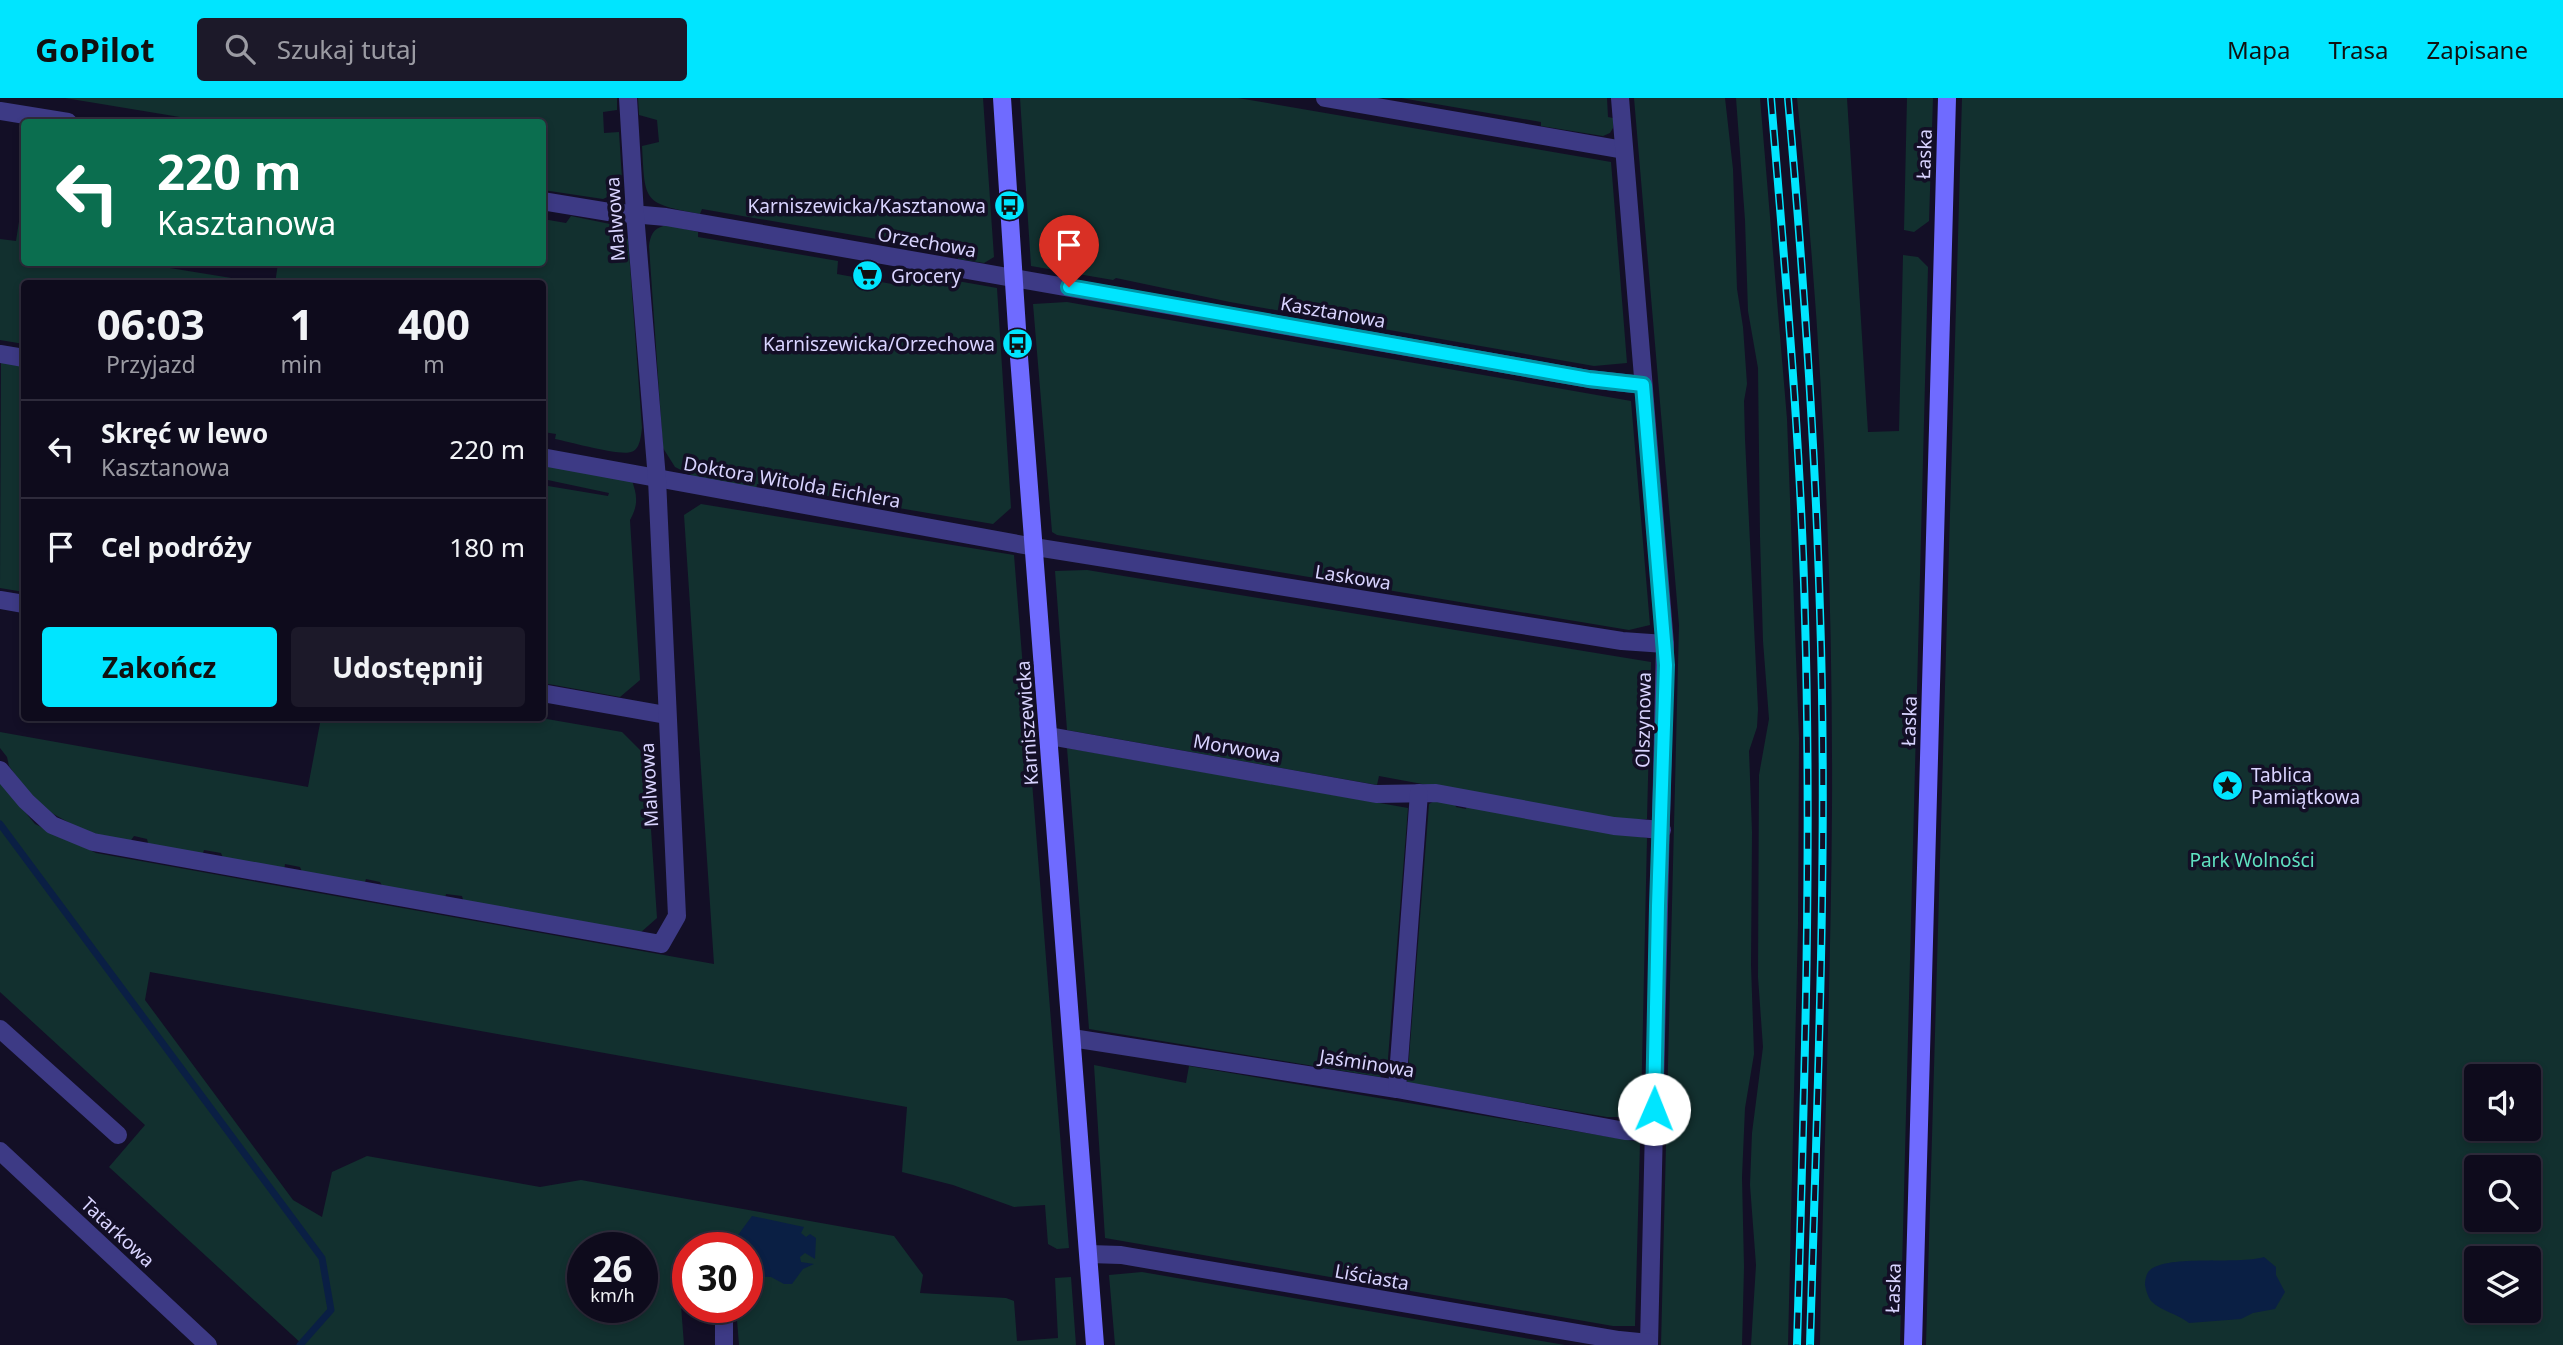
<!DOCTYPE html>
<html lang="pl">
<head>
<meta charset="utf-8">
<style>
	:root { --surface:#0e0b1c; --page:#1c1929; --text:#f1f3f6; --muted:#9b9ba3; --line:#2e2b3b; --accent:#00e5ff }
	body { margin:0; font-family:"Noto Sans",sans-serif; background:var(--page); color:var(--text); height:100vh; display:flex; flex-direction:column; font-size:26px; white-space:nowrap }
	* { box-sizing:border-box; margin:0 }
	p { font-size:23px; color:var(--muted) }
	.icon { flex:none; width:38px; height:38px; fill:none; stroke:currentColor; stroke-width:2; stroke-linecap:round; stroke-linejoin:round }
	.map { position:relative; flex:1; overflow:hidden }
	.sheet { position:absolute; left:21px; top:182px; width:525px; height:441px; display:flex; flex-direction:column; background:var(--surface); border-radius:7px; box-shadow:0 4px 10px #0003,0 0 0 2px var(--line) }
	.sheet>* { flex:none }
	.top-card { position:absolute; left:21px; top:21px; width:525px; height:147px; border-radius:7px; box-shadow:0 4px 10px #0003,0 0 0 2px var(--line); background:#0b6e4f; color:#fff; overflow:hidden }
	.fabs { position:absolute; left:2464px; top:966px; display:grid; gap:14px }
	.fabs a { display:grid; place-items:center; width:77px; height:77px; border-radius:7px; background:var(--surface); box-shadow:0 4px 10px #0003,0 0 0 2px var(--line); font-size:35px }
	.speed { position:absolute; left:567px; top:1134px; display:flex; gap:14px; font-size:35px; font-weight:700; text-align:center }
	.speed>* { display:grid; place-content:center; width:91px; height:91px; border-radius:50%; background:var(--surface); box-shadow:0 4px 10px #0003,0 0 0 2px var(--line); line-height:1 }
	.speed small { font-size:18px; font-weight:400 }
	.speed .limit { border:10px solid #d22; background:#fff; color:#111 }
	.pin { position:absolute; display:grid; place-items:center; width:60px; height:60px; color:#fff; margin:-72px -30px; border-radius:50% 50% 50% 0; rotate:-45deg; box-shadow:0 0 7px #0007 }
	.pin .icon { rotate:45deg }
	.me { position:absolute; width:77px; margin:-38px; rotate:1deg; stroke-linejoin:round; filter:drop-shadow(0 0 5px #0008) }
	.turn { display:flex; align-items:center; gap:24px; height:147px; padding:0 21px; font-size:32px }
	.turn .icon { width:91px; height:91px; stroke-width:2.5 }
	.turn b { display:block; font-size:49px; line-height:60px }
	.eta { display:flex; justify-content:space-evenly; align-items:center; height:119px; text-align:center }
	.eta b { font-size:42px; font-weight:700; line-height:49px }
	.button { display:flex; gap:14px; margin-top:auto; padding:14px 21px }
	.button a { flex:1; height:80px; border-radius:7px; background:var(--accent); color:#111; font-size:28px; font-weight:700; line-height:80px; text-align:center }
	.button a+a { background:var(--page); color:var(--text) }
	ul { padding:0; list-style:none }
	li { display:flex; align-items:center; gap:21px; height:98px; padding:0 21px; border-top:2px solid var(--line) }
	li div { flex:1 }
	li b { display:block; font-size:26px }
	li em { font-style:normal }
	header { display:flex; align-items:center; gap:42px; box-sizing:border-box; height:98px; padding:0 35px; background:var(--accent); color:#111 }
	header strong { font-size:33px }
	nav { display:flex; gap:38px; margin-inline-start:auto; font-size:24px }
	.search { width:490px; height:63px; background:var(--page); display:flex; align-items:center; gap:18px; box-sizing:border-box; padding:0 24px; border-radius:7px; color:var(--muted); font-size:26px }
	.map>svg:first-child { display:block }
	.green { fill:#12302f; fill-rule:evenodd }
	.water { fill:#0a1f44 }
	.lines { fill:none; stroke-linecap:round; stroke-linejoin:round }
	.stream { stroke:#0a1f44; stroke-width:7 }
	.street { stroke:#3d3a85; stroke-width:18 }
	.secondary { stroke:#6f6bff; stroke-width:18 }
	.rail-casing { stroke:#00e5ff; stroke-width:8 }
	.rail { stroke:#130f26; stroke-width:5; stroke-dasharray:16; stroke-linecap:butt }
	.route-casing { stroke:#0095a6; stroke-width:18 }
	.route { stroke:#00e5ff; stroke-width:12 }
	.labels { text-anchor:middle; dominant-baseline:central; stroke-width:7; stroke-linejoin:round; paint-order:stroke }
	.street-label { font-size:19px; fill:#d9d4ff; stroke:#130f26 }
	.poi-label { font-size:19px; fill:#d9d4ff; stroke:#130f26; text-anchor:end }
	.park-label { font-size:19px; fill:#5fe0c0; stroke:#130f26 }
</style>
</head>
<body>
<header>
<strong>GoPilot</strong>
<div class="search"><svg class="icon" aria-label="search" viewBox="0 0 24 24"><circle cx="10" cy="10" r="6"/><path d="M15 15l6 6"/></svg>Szukaj tutaj</div>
<nav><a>Mapa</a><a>Trasa</a><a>Zapisane</a></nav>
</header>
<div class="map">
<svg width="2563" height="1247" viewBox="0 0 2563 1247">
	<rect width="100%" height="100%" fill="#130f26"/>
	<!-- green -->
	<g class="green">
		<polygon points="65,0 617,0 617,12 603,14 604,35 619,34 622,81 616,95 603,101 543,92 542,24 210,24"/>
		<path d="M638,0h345l11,159 -10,6 -26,-4v-6l-256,-44 -2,5c-57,-11 -55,-11 -58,-68l17,-4 -2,-22 -18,-5z"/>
		<polygon points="1020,0 1238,0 1611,64 1627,265 1594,268 1230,204 1116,180 1113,182 1031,168"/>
		<polygon points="1401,0 1607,0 1608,19 1613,20 1613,30 1610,35 1603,38 1541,28 1541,24"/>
		<polygon points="1634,0 1725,0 1733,71 1737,191 1743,229 1747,286 1744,303 1745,341 1758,611 1757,629 1749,653 1752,734 1751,867 1754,956 1745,1010 1742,1079 1744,1169 1742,1247 1661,1247 1679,527"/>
		<polygon points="1736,0 1760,0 1787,321 1799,640 1798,826 1788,1247 1751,1247 1756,1167 1750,1087 1752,1035 1763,949 1758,879 1759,677 1769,621 1763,543 1760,439 1758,270 1748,213 1745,122"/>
		<path d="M1797,0h50l21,334 31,-1 4,-176 15,2 10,10 -28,1078h-80c3,-180 11,-359 12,-539 1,-236 -10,-474 -35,-708z"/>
		<polygon points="1907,0 1933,0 1929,123 1914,134 1904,132"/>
		<path d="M1962,0h601v1247h-637zM2476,978h53v53h-53zM2476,1069h53v53h-53zM2476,1160h53v53h-53z"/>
		<polygon points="24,91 24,164 139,165 262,185 24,186 24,246 0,242 0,141 16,143"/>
		<path d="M571,118l44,9 13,14 14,189c-1,8 -2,22 -11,24 -11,4 -61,-10 -76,-13l1,-5 -13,-2 -1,-148h-267l3,-21 264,-1 1,-43 23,4z"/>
		<path d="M667,127l31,7v5l140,24 -1,13 55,10 3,-14 102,18 14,220 -18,16 -236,-40 -1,6 -57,-11 -24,-12 -12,-19 -14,-202c2,-13 5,-18 18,-21z"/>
		<polygon points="1067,204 1631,303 1650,527 1629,532 1057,437 1052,434 1033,206"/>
		<polygon points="1,264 24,268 24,494 0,490"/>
		<path d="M543,363l88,17c6,16 8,26 -1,42l10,160 -20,17 -77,-14 -1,-198 66,11 1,-3 -66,-14z"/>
		<path d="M701,406l313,51 55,693 -12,1 -9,-5 -3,-39 -31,2 -61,-22 -51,-13 5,-65 -757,-135 -5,28 148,200 29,17 10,-45 35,-16 173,31 41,-7 313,56 29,39 -3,18 86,5 8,3 3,40 41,-3 -3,-60 16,-1 5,68h-337l-3,-38h11v-59h-59v44h-8l4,53h-381l-194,-178 36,-42 -145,-133v-210l35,42 61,29 618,111 -30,-449zM583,1150h59v59h-59z"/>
		<polygon points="1087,472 1651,564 1647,721 1617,722 1379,678 1377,687 1067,632 1055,473"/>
		<polygon points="321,620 541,620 622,634 646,658 657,820 640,835 464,805 462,798 446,796 445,801 384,791 380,784 366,781 364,787 303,776 300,769 285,766 284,773 224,762 221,755 204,752 202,758 149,749 147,741 134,738 129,745 95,739 37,707 9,668 7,659 0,650 0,634 308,689"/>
		<polygon points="1067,650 1408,710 1387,973 1380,979 1089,931"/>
		<polygon points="1436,702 1455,706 1456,709 1466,711 1467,707 1647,740 1641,1012 1635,1019 1607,1019 1407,985 1429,706"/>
		<polygon points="1094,967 1186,985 1189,968 1640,1044 1635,1228 1613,1228 1105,1140"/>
		<polygon points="1142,1174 1565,1247 1115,1247 1109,1177"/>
	</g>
	<!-- water -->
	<g class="water">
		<polygon points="752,1118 804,1129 801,1135 806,1139 810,1136 816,1140 815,1161 805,1155 800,1159 801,1164 814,1166 803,1171 792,1186 784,1186 771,1179 747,1178 747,1150 736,1150 735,1141"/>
		<path d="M2264,1159l12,10v8l9,17 -10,17 -22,4 -12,6 -52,4c-11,-9 -28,-12 -38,-22 -3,-4 -5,-10 -6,-16 0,-4 1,-12 5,-15 19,-16 87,-5 114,-13z"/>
	</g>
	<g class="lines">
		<!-- stream -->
		<polyline class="stream" points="0,726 322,1160 331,1212 300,1247"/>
		<!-- street -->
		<g class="street">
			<polyline points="1325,0 1624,52"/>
			<polyline points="1620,0 1665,546 1649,1247"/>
			<polyline points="0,13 68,24"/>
			<polyline points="542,103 609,114 666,119 1589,281 1643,287"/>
			<polyline points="0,256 24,260"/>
			<polyline points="542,359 1035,449 1622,543 1665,546"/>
			<polyline points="0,502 24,506"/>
			<polyline points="542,595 666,617"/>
			<polyline points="1049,638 1376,696 1436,695 1614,728 1662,732"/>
			<polyline points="0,672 26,703 52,727 93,744 661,846 677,818 657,381 635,116 628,0"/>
			<polyline points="0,931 118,1037"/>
			<polyline points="1072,940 1397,991 1625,1033 1654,1034"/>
			<polyline points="1397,991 1419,695"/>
			<polyline points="0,1053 208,1247"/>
			<polyline points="1089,1156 1121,1157 1619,1242 1649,1245"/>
			<polyline points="724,1247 724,1209"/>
		</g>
		<!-- secondary -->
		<g class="secondary">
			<polyline points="1002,0 1018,246 1095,1247"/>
			<polyline points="1913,1247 1947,0"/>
		</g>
		<defs>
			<g id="rail">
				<path d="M1771,0c14,173 30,346 34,519 7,243 -1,486 -8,728"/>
				<path d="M1788,0c15,171 27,342 32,513 8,245 -3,490 -10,734"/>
			</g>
		</defs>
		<!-- rail casing -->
		<use href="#rail" class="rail-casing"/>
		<!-- rail -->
		<use href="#rail" class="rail"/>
	</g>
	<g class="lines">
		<defs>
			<polyline id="route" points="1069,189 1589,281 1643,287 1666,567 1658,808 1654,1011"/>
		</defs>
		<!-- route casing -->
		<use href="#route" class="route-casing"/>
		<!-- route -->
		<use href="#route" class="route"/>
	</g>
	<!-- icons -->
	<defs>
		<symbol id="bus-disc" viewBox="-11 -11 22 22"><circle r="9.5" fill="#00e5ff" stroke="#130f26"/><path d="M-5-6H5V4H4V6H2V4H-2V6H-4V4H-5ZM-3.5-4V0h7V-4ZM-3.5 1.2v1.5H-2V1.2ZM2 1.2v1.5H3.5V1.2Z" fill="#111"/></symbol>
		<symbol id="supermarket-disc" viewBox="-11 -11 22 22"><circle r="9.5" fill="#00e5ff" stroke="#130f26"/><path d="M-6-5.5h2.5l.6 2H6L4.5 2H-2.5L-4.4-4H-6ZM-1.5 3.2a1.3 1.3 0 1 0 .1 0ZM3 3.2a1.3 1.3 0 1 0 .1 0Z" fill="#111"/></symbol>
		<symbol id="sight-disc" viewBox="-11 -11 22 22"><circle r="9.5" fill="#00e5ff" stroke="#130f26"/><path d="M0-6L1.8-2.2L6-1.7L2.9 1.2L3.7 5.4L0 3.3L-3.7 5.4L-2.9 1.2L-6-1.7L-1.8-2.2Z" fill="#111"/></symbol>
	</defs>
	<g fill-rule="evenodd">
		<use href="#bus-disc" x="992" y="90" width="35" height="35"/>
		<use href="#supermarket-disc" x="850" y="160" width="35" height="35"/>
		<use href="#bus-disc" x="1000" y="228" width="35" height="35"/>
		<use href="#sight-disc" x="2210" y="670" width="35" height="35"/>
	</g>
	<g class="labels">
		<!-- street labels -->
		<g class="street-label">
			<text transform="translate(1924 56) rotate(-88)">Łaska</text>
			<text transform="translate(615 121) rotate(-94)">Malwowa</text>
			<text transform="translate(927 144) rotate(10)">Orzechowa</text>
			<text transform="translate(1333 214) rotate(10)">Kasztanowa</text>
			<text transform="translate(792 384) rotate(10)">Doktora Witolda Eichlera</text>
			<text transform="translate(1353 479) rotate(9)">Laskowa</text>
			<text transform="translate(1643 622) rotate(-89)">Olszynowa</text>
			<text transform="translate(1909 623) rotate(-88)">Łaska</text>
			<text transform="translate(1027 625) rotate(-94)">Karniszewicka</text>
			<text transform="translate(1237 650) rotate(10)">Morwowa</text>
			<text transform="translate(649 687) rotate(-93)">Malwowa</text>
			<text transform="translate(1367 965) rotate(9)">Jaśminowa</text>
			<text transform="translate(118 1134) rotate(43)">Tatarkowa</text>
			<text transform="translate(1372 1179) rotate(10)">Liściasta</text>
			<text transform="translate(1893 1190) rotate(-88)">Łaska</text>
		</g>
		<!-- poi labels -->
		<g class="poi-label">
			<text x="986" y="108">Karniszewicka/Kasztanowa</text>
			<text x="891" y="178" text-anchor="start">Grocery</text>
			<text x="995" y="246">Karniszewicka/Orzechowa</text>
			<text x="2251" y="677" text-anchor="start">Tablica<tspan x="2251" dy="22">Pamiątkowa</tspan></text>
		</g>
		<!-- park labels -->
		<g class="park-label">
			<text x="2252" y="762">Park Wolności</text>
		</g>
	</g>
</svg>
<div class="fabs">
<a><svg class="icon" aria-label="sound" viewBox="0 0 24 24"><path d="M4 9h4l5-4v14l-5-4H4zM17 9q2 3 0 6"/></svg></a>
<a><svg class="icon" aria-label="search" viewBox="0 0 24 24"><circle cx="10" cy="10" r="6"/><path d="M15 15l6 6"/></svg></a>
<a><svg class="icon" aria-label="layers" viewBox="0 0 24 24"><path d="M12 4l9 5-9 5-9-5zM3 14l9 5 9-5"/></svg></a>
</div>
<div class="speed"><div>26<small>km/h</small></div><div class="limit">30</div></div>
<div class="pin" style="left:1069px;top:189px;background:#d93025"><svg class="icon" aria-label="arrive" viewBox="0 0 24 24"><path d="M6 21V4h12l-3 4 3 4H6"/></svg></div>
<svg class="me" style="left:1654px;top:1011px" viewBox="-20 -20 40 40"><circle r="19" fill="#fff"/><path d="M0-13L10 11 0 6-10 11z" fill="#00e5ff"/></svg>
<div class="top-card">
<div class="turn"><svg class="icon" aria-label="left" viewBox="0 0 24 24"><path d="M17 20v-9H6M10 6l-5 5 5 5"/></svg><div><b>220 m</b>Kasztanowa</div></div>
</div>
<section class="sheet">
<div class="eta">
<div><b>06:03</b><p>Przyjazd</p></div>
<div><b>1</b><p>min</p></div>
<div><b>400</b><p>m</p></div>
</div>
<ul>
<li><svg class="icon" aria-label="left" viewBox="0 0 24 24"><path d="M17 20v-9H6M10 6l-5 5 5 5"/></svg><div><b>Skręć w lewo</b><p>Kasztanowa</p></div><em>220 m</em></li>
<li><svg class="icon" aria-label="arrive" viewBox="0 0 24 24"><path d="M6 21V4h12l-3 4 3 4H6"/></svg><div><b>Cel podróży</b></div><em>180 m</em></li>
</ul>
<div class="button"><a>Zakończ</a><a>Udostępnij</a></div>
</section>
</div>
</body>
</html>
